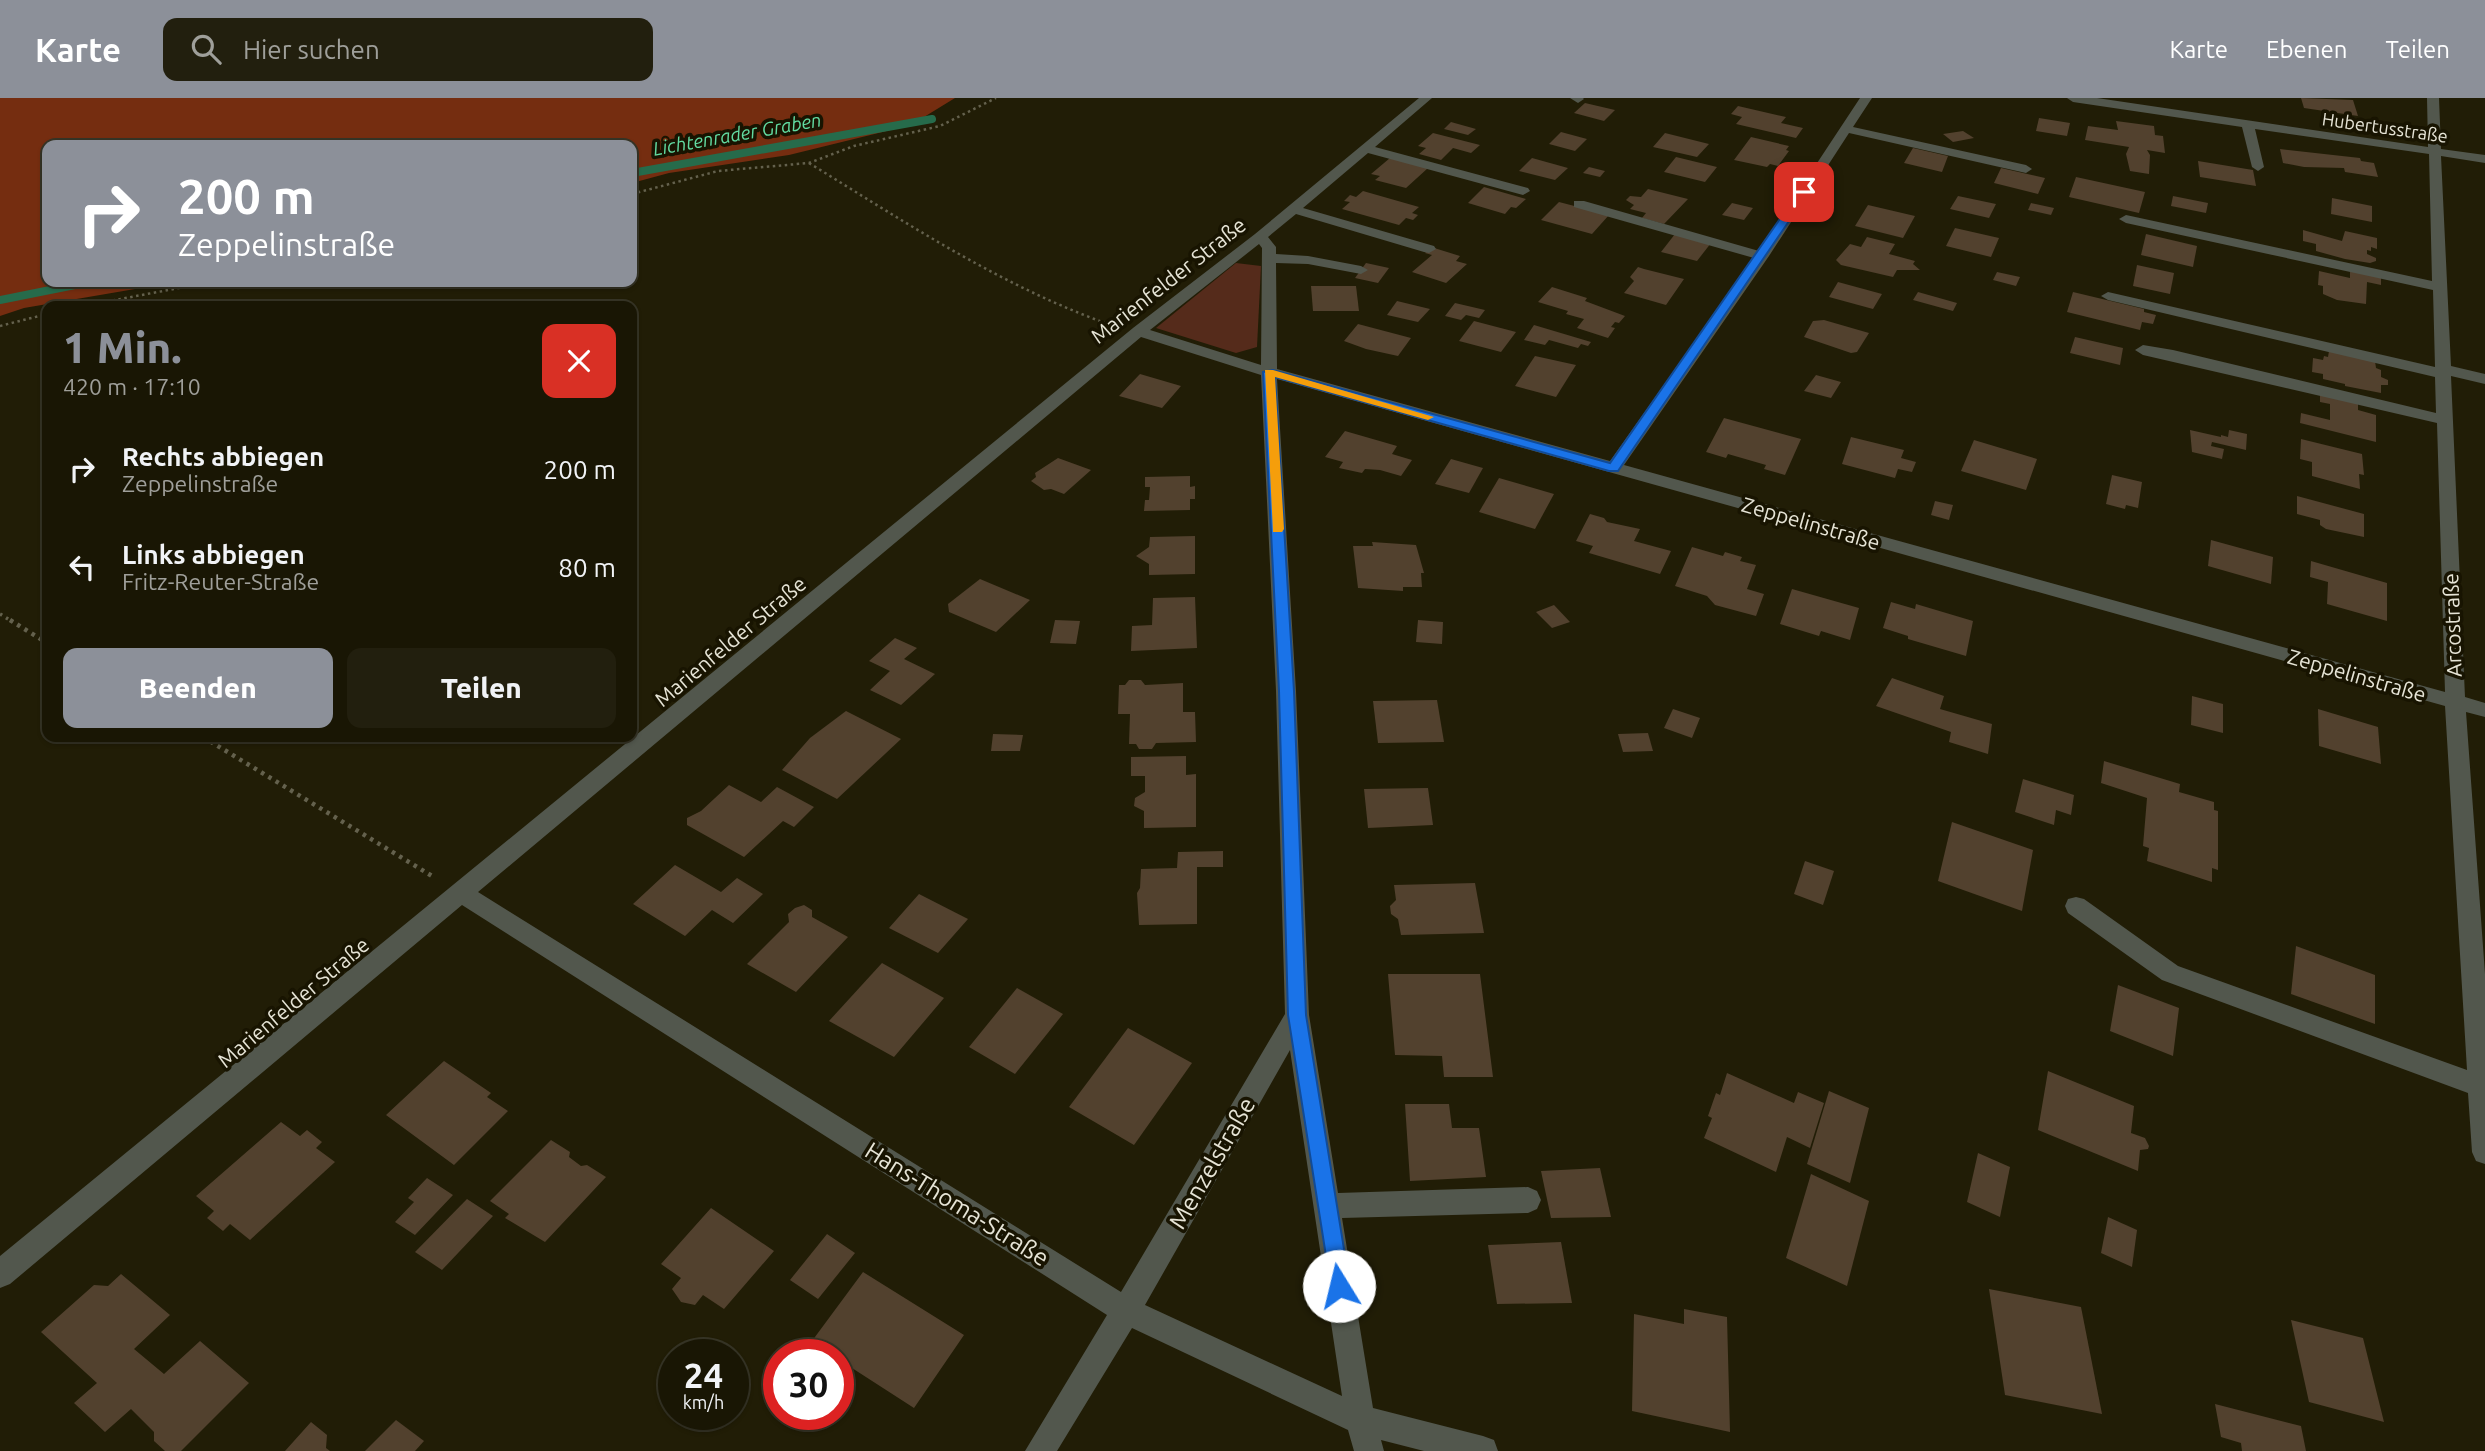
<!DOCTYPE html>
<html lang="de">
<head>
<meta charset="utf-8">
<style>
	:root { --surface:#191604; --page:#221f0e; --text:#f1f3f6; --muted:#9f9f9a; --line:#373526; --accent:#8c9099 }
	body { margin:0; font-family:Ubuntu,sans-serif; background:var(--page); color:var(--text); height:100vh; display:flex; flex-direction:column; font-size:26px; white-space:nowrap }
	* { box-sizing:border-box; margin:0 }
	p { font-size:23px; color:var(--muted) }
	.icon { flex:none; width:38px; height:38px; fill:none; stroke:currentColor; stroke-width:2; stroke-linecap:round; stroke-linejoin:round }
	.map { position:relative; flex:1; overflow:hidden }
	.panel { position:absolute; left:42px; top:203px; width:595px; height:441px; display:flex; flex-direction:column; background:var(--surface); border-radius:14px; box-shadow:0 2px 5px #0004,0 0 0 2px var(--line) }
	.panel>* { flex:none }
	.guide { position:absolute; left:42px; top:42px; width:595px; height:147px; border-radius:14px; box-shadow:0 2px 5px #0004,0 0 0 2px var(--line); background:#8c9099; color:#fff; overflow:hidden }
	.speed { position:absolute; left:658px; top:1241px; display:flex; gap:14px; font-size:35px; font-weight:700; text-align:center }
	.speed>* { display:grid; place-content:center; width:91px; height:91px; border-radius:50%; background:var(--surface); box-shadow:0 2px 5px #0004,0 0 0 2px var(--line); line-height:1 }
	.speed small { font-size:18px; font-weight:400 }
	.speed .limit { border:10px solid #d22; background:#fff; color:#111 }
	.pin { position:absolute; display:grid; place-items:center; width:60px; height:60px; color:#fff; margin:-30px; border-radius:14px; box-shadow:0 4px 10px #0006 }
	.me { position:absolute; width:77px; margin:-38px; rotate:351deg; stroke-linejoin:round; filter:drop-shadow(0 0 5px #0008) }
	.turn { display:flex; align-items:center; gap:24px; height:147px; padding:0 21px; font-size:32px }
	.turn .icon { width:91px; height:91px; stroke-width:2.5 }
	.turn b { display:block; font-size:49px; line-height:60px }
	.round { display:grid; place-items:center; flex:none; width:74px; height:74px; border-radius:14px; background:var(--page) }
	.summary { display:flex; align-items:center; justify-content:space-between; height:119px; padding:0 21px }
	h1 { font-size:42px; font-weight:800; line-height:52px; color:var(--accent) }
	.action { display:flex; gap:14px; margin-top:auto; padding:14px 21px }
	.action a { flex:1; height:80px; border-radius:14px; background:var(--accent); color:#fff; font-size:28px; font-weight:800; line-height:80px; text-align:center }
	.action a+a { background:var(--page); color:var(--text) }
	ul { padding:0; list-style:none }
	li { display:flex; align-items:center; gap:21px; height:98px; padding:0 21px }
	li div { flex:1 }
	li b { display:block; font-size:26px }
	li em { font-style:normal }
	header { display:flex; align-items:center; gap:42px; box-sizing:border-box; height:98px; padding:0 35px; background:var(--accent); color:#fff }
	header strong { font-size:33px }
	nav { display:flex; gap:38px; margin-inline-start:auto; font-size:24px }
	.search { width:490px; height:63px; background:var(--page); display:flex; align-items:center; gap:18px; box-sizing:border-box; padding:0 24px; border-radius:14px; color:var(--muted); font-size:26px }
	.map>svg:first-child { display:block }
	.green { fill:#552b1b }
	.forest { fill:#752d10 }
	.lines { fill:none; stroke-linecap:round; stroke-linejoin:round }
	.stream { stroke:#266b4b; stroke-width:8 }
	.building { fill:#52412e }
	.path-far2 { stroke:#64614d; stroke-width:2.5; stroke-dasharray:2.5 3.5; stroke-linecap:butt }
	.path-far1 { stroke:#64614d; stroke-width:3.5; stroke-dasharray:2.5 4.5; stroke-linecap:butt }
	.path { stroke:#64614d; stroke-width:4.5; stroke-dasharray:3.5 5; stroke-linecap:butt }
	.minor { fill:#52574d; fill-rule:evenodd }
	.route { fill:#1a73e8; stroke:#114b97; stroke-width:2 }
	.slow { fill:#f59e0b }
	.labels { text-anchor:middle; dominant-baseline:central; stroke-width:7; stroke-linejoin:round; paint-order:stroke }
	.far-street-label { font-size:18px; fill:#e6e4d6; stroke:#181401 }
	.far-water-label { font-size:19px; font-style:italic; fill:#62dba1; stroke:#181401 }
	.street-label { font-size:21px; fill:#e6e4d6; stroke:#181401 }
	.near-street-label { font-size:24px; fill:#e6e4d6; stroke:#181401 }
</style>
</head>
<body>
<header>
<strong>Karte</strong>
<div class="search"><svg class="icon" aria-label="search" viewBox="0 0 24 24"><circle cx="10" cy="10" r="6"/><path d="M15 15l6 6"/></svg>Hier suchen</div>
<nav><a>Karte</a><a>Ebenen</a><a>Teilen</a></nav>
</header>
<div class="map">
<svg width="2485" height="1353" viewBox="0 0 2485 1353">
	<rect width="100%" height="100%" fill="#211d06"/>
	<!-- green -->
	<polygon class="green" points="1236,165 1261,168 1257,249 1236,255 1156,230"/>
	<!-- forest -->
	<polygon class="forest" points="0,0 955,0 911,27 789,57 669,75 632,85 632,47 47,47 47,184 176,184 24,210 0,218"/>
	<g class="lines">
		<!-- stream -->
		<g class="stream">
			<polyline points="632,75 932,21"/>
			<polyline points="0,202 90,184"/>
		</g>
	</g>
	<!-- building -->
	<g class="building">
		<polygon points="2301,0 2353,2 2358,18 2304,10"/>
		<polygon points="1585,5 1615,12 1604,23 1574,15"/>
		<polygon points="1738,8 1786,19 1781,25 1803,30 1796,40 1736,26 1742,19 1731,16"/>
		<polygon points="2039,20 2070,25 2067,38 2036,33"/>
		<polygon points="2116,23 2154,28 2155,37 2163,38 2165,55 2147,52 2150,57 2149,76 2130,73 2126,56 2129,49 2085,42 2088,28 2118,32"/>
		<polygon points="1451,24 1476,31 1468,37 1444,31"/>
		<polygon points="1963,33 1974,40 1953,44 1943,36"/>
		<polygon points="1561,34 1587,41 1575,53 1549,46"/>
		<polygon points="1433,35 1480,47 1471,55 1453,50 1441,62 1419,56 1426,50 1418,48"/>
		<polygon points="1665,35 1709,46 1697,59 1653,49"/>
		<polygon points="1751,39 1789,48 1786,52 1789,53 1778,68 1770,66 1767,69 1734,62"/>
		<polygon points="1913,50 1948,58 1942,74 1904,65"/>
		<polygon points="2280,51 2360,60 2361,63 2374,65 2378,79 2345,74 2344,70 2304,69 2283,65"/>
		<polygon points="1676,59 1717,69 1705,84 1664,74"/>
		<polygon points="1390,60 1428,70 1406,90 1375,82 1380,78 1371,76"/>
		<polygon points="1532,60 1568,70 1555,82 1519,73"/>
		<polygon points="2198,63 2253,72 2256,88 2200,79"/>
		<polygon points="1589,69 1605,73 1600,79 1583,75"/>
		<polygon points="2001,70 2045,80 2038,96 1994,85"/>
		<polygon points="2076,79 2145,94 2139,115 2069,99"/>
		<polygon points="1484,89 1526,101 1516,110 1511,109 1505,116 1468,105"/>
		<polygon points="1648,91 1688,101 1664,126 1642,120 1646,115 1630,111 1634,107 1626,102 1630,98 1641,99"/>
		<polygon points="1363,93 1419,109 1412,115 1418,117 1413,122 1406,120 1399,127 1342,111 1350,104 1344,103 1350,97 1356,99"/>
		<polygon points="1958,98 1996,106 1989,120 1950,111"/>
		<polygon points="2173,98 2208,105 2206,115 2171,108"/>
		<polygon points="2332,100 2372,108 2372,124 2331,116"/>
		<polygon points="1559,104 1609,117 1592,136 1541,122"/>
		<polygon points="1732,105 1753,110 1744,122 1722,117"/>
		<polygon points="2031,105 2054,110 2051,117 2028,112"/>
		<polygon points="1868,107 1915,118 1903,140 1855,128"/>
		<polygon points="1955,130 1999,140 1991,159 1946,148"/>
		<polygon points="2303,132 2342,143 2345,133 2377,140 2377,151 2371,149 2371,153 2367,152 2367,156 2376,160 2376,163 2370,165 2345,161 2316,153 2316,146 2303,143"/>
		<polygon points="1675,136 1711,145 1697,163 1661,154"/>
		<polygon points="2146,136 2197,148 2193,169 2141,157"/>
		<polygon points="1867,139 1895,146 1889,156 1915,163 1913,166 1920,172 1897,172 1893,179 1841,167 1836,162 1850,146 1861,149"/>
		<polygon points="1431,149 1460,158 1456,163 1467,166 1446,185 1412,174 1432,157 1425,155"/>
		<polygon points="1366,165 1389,170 1378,185 1355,180"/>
		<polygon points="2137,167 2174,175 2170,196 2133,188"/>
		<polygon points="1638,169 1644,171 1684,181 1666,207 1624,195 1634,183 1630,179"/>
		<polygon points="2319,173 2350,180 2350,173 2381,180 2381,187 2367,184 2366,206 2337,202 2323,196 2323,188 2318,187"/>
		<polygon points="1997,174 2020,179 2016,188 1993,182"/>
		<polygon points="1838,184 1882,196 1873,211 1829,199"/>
		<polygon points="1311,188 1356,188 1359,213 1313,213"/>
		<polygon points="1552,189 1587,200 1585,203 1625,218 1619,225 1615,224 1611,229 1615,230 1608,240 1577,230 1584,221 1566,216 1568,213 1538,204"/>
		<polygon points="1918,194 1957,205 1953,213 1913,202"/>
		<polygon points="2073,194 2144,211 2144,214 2156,217 2153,226 2142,224 2140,232 2067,214"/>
		<polygon points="1397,203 1430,211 1418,224 1387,217"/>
		<polygon points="1455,205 1485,212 1479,220 1466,217 1461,222 1445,218"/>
		<polygon points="1824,222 1869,235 1857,254 1851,255 1804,239 1813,223"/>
		<polygon points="1474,223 1516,234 1501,254 1459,243"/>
		<polygon points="1358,226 1411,240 1398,258 1366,251 1344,243"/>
		<polygon points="1534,227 1591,244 1588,248 1581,246 1578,250 1549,242 1545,247 1524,242"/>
		<polygon points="2075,239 2123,250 2120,267 2070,255"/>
		<polygon points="2329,253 2375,263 2376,270 2381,272 2381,279 2388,282 2388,287 2381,287 2381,295 2345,288 2345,286 2323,281 2323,276 2312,274 2313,260 2323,262 2324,258 2328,259"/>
		<polygon points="1535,258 1576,267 1556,299 1515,288"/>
		<polygon points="1140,276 1181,288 1162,310 1119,298"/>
		<polygon points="1816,277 1841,284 1831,300 1804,293"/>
		<polygon points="2320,296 2358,305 2358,312 2376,317 2376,344 2300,325 2301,315 2330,322 2330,306 2320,304"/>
		<polygon points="1724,320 1801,341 1785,377 1764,371 1766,367 1728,356 1726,360 1706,354"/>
		<polygon points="2190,332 2221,339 2221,337 2228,339 2229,332 2247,336 2246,352 2212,344 2211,348 2224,351 2222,361 2192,354"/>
		<polygon points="1345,333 1397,348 1392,356 1412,362 1401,378 1380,372 1365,371 1362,375 1339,370 1343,364 1325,359"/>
		<polygon points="1851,339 1904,352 1901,360 1916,364 1912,374 1898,371 1895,380 1842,366"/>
		<polygon points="2301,341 2362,356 2364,377 2359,376 2360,391 2312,378 2312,364 2300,361"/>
		<polygon points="1974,342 2037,361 2026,392 1961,373"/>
		<polygon points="1058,360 1091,372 1064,396 1051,391 1044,392 1031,383 1036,379 1035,375"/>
		<polygon points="1451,361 1483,370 1469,395 1435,386"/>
		<polygon points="2112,377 2142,384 2138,410 2126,407 2125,411 2106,406"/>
		<polygon points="1190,378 1190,389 1195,388 1195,401 1190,401 1190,412 1144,413 1145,402 1149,402 1150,389 1145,389 1145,379"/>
		<polygon points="1499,380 1554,396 1535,431 1479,414"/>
		<polygon points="2297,398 2364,416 2364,439 2326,431 2320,427 2320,422 2297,416"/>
		<polygon points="1935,403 1953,407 1949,422 1931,417"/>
		<polygon points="1590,416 1604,420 1607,424 1640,431 1634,443 1671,453 1660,476 1589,455 1593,448 1576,443"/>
		<polygon points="1195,438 1195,476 1149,477 1149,466 1136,458 1149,449 1150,439"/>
		<polygon points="2211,442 2273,459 2271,486 2208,468"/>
		<polygon points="1372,444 1416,447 1424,475 1421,475 1422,489 1403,489 1403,493 1358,490 1353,448 1373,448"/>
		<polygon points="1692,449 1723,458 1725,454 1742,459 1740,463 1756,467 1747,491 1764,496 1756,518 1715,507 1707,498 1675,488"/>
		<polygon points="2311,463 2387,485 2387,523 2327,506 2328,484 2310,479"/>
		<polygon points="980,481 1030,502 996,534 949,514 948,506"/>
		<polygon points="1792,491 1859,510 1850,542 1821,533 1819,538 1780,526"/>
		<polygon points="1195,499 1197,550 1131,553 1132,528 1152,527 1153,500"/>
		<polygon points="1891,504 1915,511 1916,506 1973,523 1966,558 1908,541 1908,538 1883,530"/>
		<polygon points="1554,507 1570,524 1552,530 1536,514"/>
		<polygon points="1055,522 1080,523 1076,546 1050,545"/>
		<polygon points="1418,522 1443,524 1442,546 1416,544"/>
		<polygon points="895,540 917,550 904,561 935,576 901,607 870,592 890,573 869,563"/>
		<polygon points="1892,580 1944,598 1940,611 1992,626 1988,656 1949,644 1951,634 1876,608"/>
		<polygon points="1129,582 1141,582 1145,587 1183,585 1183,614 1195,614 1196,644 1156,645 1152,651 1139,651 1136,646 1129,646 1130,616 1118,616 1119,587 1125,587"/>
		<polygon points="2192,598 2223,606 2223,635 2191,627"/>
		<polygon points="1437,602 1444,644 1378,645 1373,603"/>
		<polygon points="1673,611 1700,620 1692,640 1664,630"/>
		<polygon points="2318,611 2378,629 2381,666 2319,648"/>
		<polygon points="846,613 901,641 837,701 782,672 810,640"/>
		<polygon points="1648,635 1653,653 1623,654 1618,636"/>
		<polygon points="993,636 1023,637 1020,653 991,653"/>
		<polygon points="1186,658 1186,677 1196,676 1196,729 1144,730 1144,713 1134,708 1135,700 1145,694 1145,678 1131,678 1131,659"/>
		<polygon points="2104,663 2180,686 2179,694 2214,704 2214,712 2218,713 2218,772 2212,770 2212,784 2147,763 2149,750 2143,748 2147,700 2101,685"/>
		<polygon points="2023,681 2074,697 2071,717 2056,712 2054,727 2015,714"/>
		<polygon points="729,687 761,704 777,689 814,709 794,729 783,723 744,759 687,727 687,720 701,713"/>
		<polygon points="1428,690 1433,727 1368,730 1364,691"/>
		<polygon points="1952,724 2033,752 2022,813 1938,783"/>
		<polygon points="1223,753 1223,769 1197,769 1197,826 1139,827 1137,795 1140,790 1141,771 1177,770 1178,754"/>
		<polygon points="1805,763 1834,773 1823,807 1794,796"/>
		<polygon points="675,767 721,794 737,780 763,796 733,825 712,812 685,838 633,806"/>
		<polygon points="1475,785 1484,835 1401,837 1398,821 1391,816 1390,808 1396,802 1394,787"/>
		<polygon points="919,796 968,821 938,855 889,830"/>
		<polygon points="804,807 812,812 812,819 848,839 796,894 747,866 789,824 788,816 795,810"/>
		<polygon points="2296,848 2375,877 2375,926 2291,896"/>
		<polygon points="882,865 944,900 894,959 829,923"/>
		<polygon points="1388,876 1480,876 1493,979 1444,979 1442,958 1395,957"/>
		<polygon points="2118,887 2179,910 2173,958 2110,933"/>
		<polygon points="1017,890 1063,916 1015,976 969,949"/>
		<polygon points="1128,930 1192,965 1134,1047 1069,1009"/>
		<polygon points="444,963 491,995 487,999 508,1013 454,1067 386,1017"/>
		<polygon points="2048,973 2134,1008 2131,1035 2145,1040 2149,1048 2148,1051 2140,1052 2138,1073 2038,1032"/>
		<polygon points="1727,975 1794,1005 1798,994 1824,1005 1810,1050 1787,1039 1776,1074 1704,1040 1712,1020 1708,1018 1716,995 1720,997"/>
		<polygon points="1829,993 1869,1010 1850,1085 1807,1066"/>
		<polygon points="1405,1006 1449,1006 1452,1030 1479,1030 1486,1079 1410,1083"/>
		<polygon points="281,1024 300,1038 307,1032 322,1044 316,1050 335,1064 250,1142 230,1126 223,1133 207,1120 214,1113 196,1098"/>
		<polygon points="551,1042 570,1054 569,1059 581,1068 587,1067 606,1079 545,1144 505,1120 509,1116 490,1103"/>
		<polygon points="1978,1055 2010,1069 2000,1119 1967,1104"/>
		<polygon points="1600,1070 1611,1119 1551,1120 1541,1073"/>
		<polygon points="1811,1076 1869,1103 1847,1188 1786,1160"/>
		<polygon points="427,1080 453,1097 415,1137 395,1124 414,1104 408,1100"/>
		<polygon points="467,1101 493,1118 442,1172 415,1154"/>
		<polygon points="711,1110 774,1153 724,1211 703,1197 695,1207 681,1204 672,1191 681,1180 661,1166"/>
		<polygon points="2108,1119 2137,1132 2132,1169 2101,1155"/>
		<polygon points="827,1136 855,1155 818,1201 790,1182"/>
		<polygon points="1561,1144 1572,1205 1497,1206 1488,1147"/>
		<polygon points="863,1174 964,1237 914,1310 838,1261 838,1256 831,1256 812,1243"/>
		<polygon points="121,1176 170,1217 134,1251 164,1276 200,1243 249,1285 181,1353 165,1353 154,1343 154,1334 131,1311 105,1334 74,1305 97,1285 41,1234 94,1187 108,1188"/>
		<polygon points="1989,1191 2081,1209 2102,1316 2005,1297"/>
		<polygon points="1684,1211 1727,1219 1730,1334 1632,1313 1634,1216 1684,1226"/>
		<polygon points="2291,1222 2363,1240 2384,1324 2309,1304"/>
		<polygon points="2215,1306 2301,1328 2306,1353 2242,1353 2241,1345 2221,1339"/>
		<polygon points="396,1322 424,1343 415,1353 365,1353"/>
		<polygon points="311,1324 327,1337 326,1350 330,1353 285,1353"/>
	</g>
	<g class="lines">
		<!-- path-far2 -->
		<g class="path-far2">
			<path d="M809,65c96,59 189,121 296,160"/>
			<polyline points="632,96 718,73 809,65 854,48 940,28 996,0"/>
			<polyline points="83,208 211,184"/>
			<polyline points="0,228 47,216"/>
		</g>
		<!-- path-far1 -->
		<polyline class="path-far1" points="0,516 13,524"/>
		<!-- path -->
		<g class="path">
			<polyline points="10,522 47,545"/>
			<polyline points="203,639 432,778"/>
		</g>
		<!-- minor -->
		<g class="minor">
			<path d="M1419,0h13l-57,49 153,41 2,3 -7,4 -155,-42 -65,55 131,38 2,3 -7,4 -5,-1 -128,-38 -28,23 8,10v7l32,2 53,10 7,4 -7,4 -53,-10 -32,-1 1,106 333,92 144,-203 -180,-51v-6h10l175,50 101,-153h12l-19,29 173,38 6,4 -6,4 -177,-40 -80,123 -145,209 821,227 -8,-269 -294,-68 -8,-5 8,-5 30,5 263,63 -1,-36 -327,-77 -7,-4 7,-4 327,75 -2,-77 -307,-67 -7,-4 7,-4 306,66 -3,-127 -174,-25 9,38 -6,4 -6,-4 -10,-40 -169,-25 -6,-4h30l331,49 -1,-49h12l2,51 44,6v8l-44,-7 10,210 34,8v10l-34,-8 14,321 20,6v14l-19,-5 19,262v190l-9,-3 -4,-9 -4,-59 -306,-113 -94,-67 -3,-7 3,-7 8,-2 8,2 94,67 289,104 -22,-364 -1168,-327 19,312 13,324 29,178 190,-6 9,4 4,9 -4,9 -9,4 -186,5 31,190 110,28 11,4 4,11h-74l-43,-11 3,11h-30l-6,-21 -216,-102 -75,123h-32l82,-136 -645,-410 -452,379 -10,4v-32l1133,-928 122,-94zM1259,146l3,4 -1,117 -111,-35zM1141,239l120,38 15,316 9,323 -164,278 -643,-400zM1290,952l52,346 -197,-91z"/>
			<polygon points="1570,0 1583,0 1584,1 1578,5"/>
		</g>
	</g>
	<!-- route -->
	<polygon class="route" points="1800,92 1809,94 1618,373 1609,373 1275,279 1294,593 1306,917 1350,1188 1347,1196 1339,1199 1332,1196 1288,917 1279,593 1263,274 1273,272 1610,365"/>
	<!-- slow -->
	<polygon class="slow" points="1265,272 1273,272 1434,319 1428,322 1275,279 1284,431 1282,434 1273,434"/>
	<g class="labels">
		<!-- far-street labels -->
		<g class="far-street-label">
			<text transform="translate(2385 29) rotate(8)">Hubertusstraße</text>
		</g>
		<!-- far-water labels -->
		<g class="far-water-label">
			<text transform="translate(737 36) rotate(-10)">Lichtenrader Graben</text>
		</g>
		<!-- street labels -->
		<g class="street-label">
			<text transform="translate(1168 182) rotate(-38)">Marienfelder Straße</text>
			<text transform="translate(1811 425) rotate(16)">Zeppelinstraße</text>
			<text transform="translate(2452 527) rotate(-92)">Arcostraße</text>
			<text transform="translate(730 543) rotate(-40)">Marienfelder Straße</text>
			<text transform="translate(2357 577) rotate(16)">Zeppelinstraße</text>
			<text transform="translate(293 904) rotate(-40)">Marienfelder Straße</text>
		</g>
		<!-- near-street labels -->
		<g class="near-street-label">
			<text transform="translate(1212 1065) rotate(-60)">Menzelstraße</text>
			<text transform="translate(957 1106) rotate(32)">Hans-Thoma-Straße</text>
		</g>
	</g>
</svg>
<div class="speed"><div>24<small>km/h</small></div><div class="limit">30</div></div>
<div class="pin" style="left:1804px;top:94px;background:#d93025"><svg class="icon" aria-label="arrive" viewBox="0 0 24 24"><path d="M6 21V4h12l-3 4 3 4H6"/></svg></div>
<svg class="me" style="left:1339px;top:1188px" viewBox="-20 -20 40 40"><circle r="19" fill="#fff"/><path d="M0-13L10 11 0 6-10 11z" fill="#1a73e8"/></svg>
<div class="guide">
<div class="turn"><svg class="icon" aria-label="right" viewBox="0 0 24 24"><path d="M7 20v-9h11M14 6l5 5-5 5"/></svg><div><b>200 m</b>Zeppelinstraße</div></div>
</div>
<section class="panel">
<div class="summary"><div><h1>1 Min.</h1><p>420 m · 17:10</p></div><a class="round" style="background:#d93025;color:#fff"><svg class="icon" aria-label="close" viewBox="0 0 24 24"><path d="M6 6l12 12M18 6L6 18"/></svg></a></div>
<ul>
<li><svg class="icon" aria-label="right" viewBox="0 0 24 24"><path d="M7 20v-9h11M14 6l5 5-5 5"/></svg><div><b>Rechts abbiegen</b><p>Zeppelinstraße</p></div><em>200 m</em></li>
<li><svg class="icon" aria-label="left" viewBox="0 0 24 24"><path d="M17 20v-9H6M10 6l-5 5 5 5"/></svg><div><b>Links abbiegen</b><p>Fritz-Reuter-Straße</p></div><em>80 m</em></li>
</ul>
<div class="action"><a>Beenden</a><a>Teilen</a></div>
</section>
</div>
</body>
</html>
